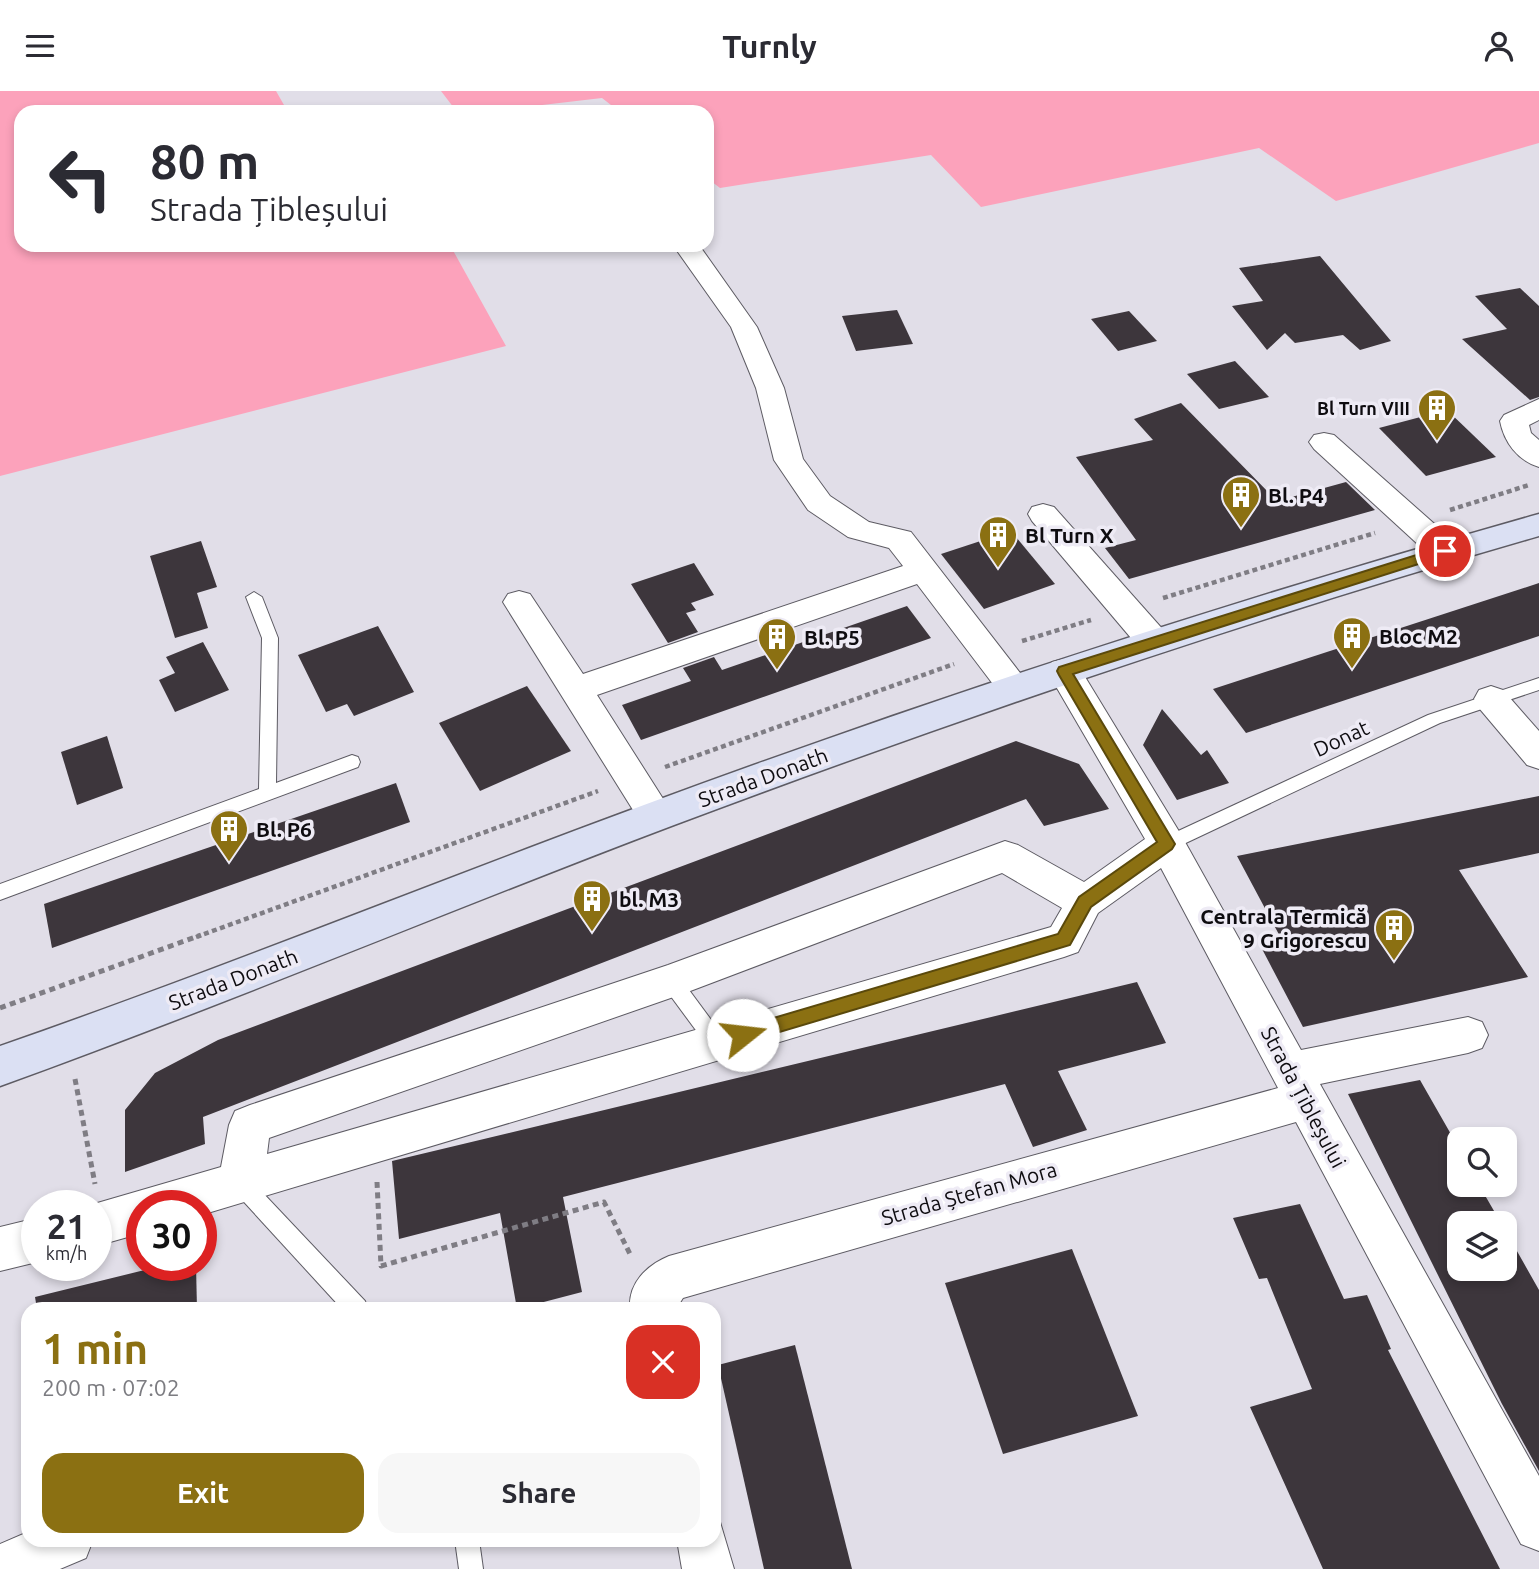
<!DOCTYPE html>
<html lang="en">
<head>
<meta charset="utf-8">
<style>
	:root { --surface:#fff; --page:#f7f7f7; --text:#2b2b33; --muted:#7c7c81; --accent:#8b7012 }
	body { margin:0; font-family:Ubuntu,sans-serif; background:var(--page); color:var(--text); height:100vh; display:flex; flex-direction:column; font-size:26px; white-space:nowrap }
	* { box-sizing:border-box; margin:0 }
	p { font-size:23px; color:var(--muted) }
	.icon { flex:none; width:38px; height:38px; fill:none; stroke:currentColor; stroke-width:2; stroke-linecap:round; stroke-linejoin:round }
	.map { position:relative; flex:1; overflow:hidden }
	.side { position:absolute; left:21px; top:1211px; width:700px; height:245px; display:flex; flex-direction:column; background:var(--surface); border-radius:21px; box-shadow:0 4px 10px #0003 }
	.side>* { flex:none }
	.top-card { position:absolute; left:14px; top:14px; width:700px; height:147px; border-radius:21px; box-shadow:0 4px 10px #0003; background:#fff; color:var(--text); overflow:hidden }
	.buttons { position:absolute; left:1447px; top:1036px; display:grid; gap:14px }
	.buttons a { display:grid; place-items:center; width:70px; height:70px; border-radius:14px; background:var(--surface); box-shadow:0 4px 10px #0003; font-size:35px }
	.speed { position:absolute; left:21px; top:1099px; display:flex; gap:14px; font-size:35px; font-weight:700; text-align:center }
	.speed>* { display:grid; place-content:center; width:91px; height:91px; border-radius:50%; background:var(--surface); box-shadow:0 4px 10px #0003; line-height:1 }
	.speed small { font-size:18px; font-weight:400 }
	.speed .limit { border:10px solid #d22; background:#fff; color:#111 }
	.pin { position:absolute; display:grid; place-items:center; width:60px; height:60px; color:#fff; margin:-30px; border:4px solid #fff; border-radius:50%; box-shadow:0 2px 7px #0007 }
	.me { position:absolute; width:77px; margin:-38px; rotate:74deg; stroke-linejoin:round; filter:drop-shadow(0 0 5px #0008) }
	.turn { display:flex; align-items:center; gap:24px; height:147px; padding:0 21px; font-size:32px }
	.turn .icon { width:91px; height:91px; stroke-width:2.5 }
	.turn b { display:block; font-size:49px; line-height:60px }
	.round { display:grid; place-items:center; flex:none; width:74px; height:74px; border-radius:21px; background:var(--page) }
	.summary { display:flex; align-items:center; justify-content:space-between; height:119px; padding:0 21px }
	h1 { font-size:42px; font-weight:600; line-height:52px; color:var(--accent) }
	.primary-button { display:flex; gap:14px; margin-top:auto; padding:14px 21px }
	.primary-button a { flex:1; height:80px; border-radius:21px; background:var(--accent); color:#fff; font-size:28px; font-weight:600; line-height:80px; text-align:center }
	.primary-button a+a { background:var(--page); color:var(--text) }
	header { display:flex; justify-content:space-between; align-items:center; height:91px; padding:0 21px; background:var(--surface); font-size:32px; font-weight:600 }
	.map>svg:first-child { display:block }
	.green { fill:#fca2bb }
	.building { fill:#3d363c }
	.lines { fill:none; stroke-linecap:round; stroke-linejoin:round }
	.lane-casing { stroke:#5d5b63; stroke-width:2 }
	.street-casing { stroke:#5d5b63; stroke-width:2 }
	.secondary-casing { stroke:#5d5b63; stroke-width:3 }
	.path-far1 { stroke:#7f7d84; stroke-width:4.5; stroke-dasharray:5 3.5; stroke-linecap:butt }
	.path { stroke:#7f7d84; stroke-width:5; stroke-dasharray:6 4.5; stroke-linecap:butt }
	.lane { fill:#fff; fill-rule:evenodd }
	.street { fill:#fff; fill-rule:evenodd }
	.secondary { fill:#dbe0f3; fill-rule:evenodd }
	.route { fill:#8b7012; stroke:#5a490c; stroke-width:2 }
	.labels { text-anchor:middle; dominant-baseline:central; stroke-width:7; stroke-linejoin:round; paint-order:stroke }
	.far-poi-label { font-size:18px; font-weight:bold; fill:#0e0c10; stroke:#eeebf5; text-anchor:end }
	.poi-label { font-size:21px; font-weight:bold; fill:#0e0c10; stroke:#eeebf5; text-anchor:start }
	.street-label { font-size:21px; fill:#0e0c10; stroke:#eeebf5 }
</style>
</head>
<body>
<header><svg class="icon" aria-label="menu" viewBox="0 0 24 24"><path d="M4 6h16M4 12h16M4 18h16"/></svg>Turnly<svg class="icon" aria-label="person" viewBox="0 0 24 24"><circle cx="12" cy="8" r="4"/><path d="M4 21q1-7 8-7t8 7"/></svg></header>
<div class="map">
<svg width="1539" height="1478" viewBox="0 0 1539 1478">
	<rect width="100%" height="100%" fill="#e1dee8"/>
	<!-- green -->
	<g class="green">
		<polygon points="0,0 276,0 288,21 21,21 21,154 450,154 506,255 0,385"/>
		<polygon points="441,0 1539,0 1539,52 1336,110 1259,57 981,116 931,64 720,97 707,87 707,21 620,21 602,7 483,21 457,21"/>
	</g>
	<!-- building -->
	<g class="building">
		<polygon points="1320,165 1391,250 1360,259 1343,244 1295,252 1285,242 1267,259 1232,215 1263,210 1239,177"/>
		<polygon points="1520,197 1539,215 1539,306 1530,309 1462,248 1507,238 1475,205"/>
		<polygon points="897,219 913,253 856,260 842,225"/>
		<polygon points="1129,220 1157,250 1118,260 1091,228"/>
		<polygon points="1235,270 1269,306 1219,318 1187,283"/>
		<polygon points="1181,312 1277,410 1346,391 1375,419 1129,488 1105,457 1136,449 1076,366 1153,349 1134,328"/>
		<polygon points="1447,319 1496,366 1426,385 1379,337"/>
		<polygon points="1011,440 1055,493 984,518 941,463"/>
		<polygon points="201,450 217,496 197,502 208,537 175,547 150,465"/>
		<polygon points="694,472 714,504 691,512 696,519 686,522 698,541 668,552 631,493"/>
		<polygon points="1539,492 1539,545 1246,642 1213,598"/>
		<polygon points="907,515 931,547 641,649 622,614 691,590 683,577 714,566 722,579"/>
		<polygon points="378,535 414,601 354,625 347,613 326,621 298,564"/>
		<polygon points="203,551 229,599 175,621 159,589 175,582 166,566"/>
		<polygon points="527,595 571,660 480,700 439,632"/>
		<polygon points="1162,618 1201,664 1207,659 1229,692 1177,709 1143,654"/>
		<polygon points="107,645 123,697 77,714 61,661"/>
		<polygon points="1016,650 1079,673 1109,718 1044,735 1026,708 203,1026 205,1053 125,1081 125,1019 155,982 218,949"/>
		<polygon points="396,692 410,731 52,857 44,813"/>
		<polygon points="1539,705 1539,762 1459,779 1528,886 1303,936 1261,856 1283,851 1237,765"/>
		<polygon points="1137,891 1166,952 1058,980 1087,1039 1033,1056 1005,993 563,1106 582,1201 517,1218 500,1122 399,1148 392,1070"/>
		<polygon points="1420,989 1460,1059 1460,1094 1479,1094 1501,1132 1460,1132 1460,1178 1505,1178 1505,1139 1539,1199 1539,1380 1502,1313 1348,1003"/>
		<polygon points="1300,1113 1344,1208 1367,1204 1391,1258 1388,1259 1500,1478 1323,1478 1250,1316 1312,1298 1267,1187 1259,1188 1233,1127"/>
		<polygon points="1072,1158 1138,1325 1003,1363 945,1192"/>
		<polygon points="165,1174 196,1174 197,1218 37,1218 35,1206"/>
		<polygon points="795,1254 852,1478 764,1478 718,1274"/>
	</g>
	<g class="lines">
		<defs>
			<g id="lane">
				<polygon points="254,501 262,506 278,547 276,692 352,664 358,666 360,671 358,676 0,809 0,793 259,698 262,547 246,506"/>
				<polygon points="1539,587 1539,599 1440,632 1173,758 1167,760 1161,758 1158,753 1161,748 1428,624"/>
				<polygon points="671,882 678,884 723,945 726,951 723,957 716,960 709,957 664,896 662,890 664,884"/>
				<polygon points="240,1082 247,1085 365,1210 368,1218 342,1218 233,1099 230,1092 233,1085"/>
				<polygon points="455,1449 479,1449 483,1478 459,1478"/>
			</g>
			<g id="street">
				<polygon points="673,154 699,154 757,236 784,297 803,368 830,405 869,431 911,441 1031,596 1026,605 1014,609 1002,605 917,493 597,604 674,725 669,735 656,740 643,735 503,511 508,503 519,500 530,503 583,583 903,475 889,457 848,446 808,419 774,369 756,297 731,236"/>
				<path d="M1539,308v21l-10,5 2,8 8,7v27c-21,-6 -35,-25 -39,-46l4,-6z"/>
				<polygon points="1324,342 1334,344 1456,452 1461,460 1456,468 1445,471 1434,468 1314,358 1309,351 1314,344"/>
				<polygon points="1043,413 1054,416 1166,542 1171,551 1166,560 1154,563 1142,560 1032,430 1028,423 1032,416"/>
				<path d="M1064,568l12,3 104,171 121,217 167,-33 14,5 6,13 -6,13 -14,5 -148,31 219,392v75l-18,-7 -225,-422 -613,176 -7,11h-46c-2,-26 17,-44 39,-53l609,-168 -117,-220 -63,45 -20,39 -14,5 -863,258v-9h-59v27l-46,13v-40h-9l134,-39 8,-42 6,-14 15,-6 418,-140 337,-124 13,4 66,37 61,-43 -98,-168 5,-9zM1002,782l60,35 -11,19 -784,227 2,-16 416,-145z"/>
				<polygon points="1491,595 1503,599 1539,640 1539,678 1527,674 1479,617 1474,608 1479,599"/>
				<polygon points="37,1127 37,1171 0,1180 0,1136"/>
				<polygon points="714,1429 720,1431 734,1478 682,1478 677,1449 714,1449"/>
				<polygon points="28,1441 28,1449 93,1449 86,1467 60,1478 0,1478 0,1453"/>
			</g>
			<path id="secondary" d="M1539,423v22c-292,84 -580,182 -865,289 -225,85 -447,179 -674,261v-40c216,-75 429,-162 644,-241 294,-109 593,-206 895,-291z"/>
		</defs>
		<!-- lane casing -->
		<use href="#lane" class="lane-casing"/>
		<!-- street casing -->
		<use href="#street" class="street-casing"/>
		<!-- secondary casing -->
		<use href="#secondary" class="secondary-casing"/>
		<!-- path-far1 -->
		<g class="path-far1">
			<polyline points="1450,419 1529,394"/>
			<polyline points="1163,507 1375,442"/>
			<polyline points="1022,550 1091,529"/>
			<polyline points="665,676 954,573"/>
			<polyline points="196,846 598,700"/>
		</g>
		<!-- path -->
		<g class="path">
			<polyline points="0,917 201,844"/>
			<polyline points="75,988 95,1093"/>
			<polyline points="377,1091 381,1175 604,1111 631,1165"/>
		</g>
		<!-- lane -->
		<use href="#lane" class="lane"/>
		<!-- street -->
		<use href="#street" class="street"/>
		<!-- secondary -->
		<use href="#secondary" class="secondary"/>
	</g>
	<!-- route -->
	<polygon class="route" points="1445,455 1450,457 1450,463 1073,583 1175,753 1172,758 1091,816 1070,854 743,952 737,949 734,944 737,938 743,936 1058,843 1079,806 1157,751 1059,584 1057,580 1059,576"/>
	<!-- icons -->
	<defs>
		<symbol id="building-pin" viewBox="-11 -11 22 30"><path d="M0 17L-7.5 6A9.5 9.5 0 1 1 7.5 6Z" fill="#8b7012" stroke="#eeebf5"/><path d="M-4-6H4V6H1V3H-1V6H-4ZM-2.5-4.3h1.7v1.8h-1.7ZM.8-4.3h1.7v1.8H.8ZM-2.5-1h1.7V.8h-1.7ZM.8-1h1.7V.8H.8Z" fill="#fff"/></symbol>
	</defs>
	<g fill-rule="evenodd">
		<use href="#building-pin" x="1415" y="295" width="44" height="60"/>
		<use href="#building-pin" x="1219" y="382" width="44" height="60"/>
		<use href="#building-pin" x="976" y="422" width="44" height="60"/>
		<use href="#building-pin" x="1330" y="523" width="44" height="60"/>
		<use href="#building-pin" x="755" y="524" width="44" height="60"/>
		<use href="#building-pin" x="207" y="716" width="44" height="60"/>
		<use href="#building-pin" x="570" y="786" width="44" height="60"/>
		<use href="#building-pin" x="1372" y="815" width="44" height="60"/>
	</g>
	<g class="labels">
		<!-- far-poi labels -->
		<g class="far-poi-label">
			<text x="1410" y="317">Bl Turn VIII</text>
		</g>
		<!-- poi labels -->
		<g class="poi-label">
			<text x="1268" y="404">Bl. P4</text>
			<text x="1025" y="444">Bl Turn X</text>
			<text x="1379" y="545">Bloc M2</text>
			<text x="804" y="546">Bl. P5</text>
			<text x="256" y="738">Bl. P6</text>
			<text x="619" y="808">bl. M3</text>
			<text x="1367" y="825" text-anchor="end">Centrala Termică<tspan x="1367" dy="24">9 Grigorescu</tspan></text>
		</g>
		<!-- street labels -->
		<g class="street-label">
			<text transform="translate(1341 647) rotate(-25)">Donat</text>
			<text transform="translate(763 686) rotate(-20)">Strada Donath</text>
			<text transform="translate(233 888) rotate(-21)">Strada Donath</text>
			<text transform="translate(1304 1006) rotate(62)">Strada Țibleșului</text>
			<text transform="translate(969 1102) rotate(-16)">Strada Ștefan Mora</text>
		</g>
	</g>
</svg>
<div class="buttons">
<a><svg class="icon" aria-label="search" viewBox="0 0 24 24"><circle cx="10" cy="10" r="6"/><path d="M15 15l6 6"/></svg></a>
<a><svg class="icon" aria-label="layers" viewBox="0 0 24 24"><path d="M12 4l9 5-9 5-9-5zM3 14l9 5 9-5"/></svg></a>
</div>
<div class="speed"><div>21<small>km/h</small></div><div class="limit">30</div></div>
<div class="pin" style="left:1445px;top:460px;background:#d93025"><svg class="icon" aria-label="arrive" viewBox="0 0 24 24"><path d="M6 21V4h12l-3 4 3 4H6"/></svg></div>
<svg class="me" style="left:743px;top:944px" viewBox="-20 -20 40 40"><circle r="19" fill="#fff"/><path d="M0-13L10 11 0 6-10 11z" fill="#8b7012"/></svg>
<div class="top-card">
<div class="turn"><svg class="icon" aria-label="left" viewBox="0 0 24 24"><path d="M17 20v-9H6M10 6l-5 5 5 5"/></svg><div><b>80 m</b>Strada Țibleșului</div></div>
</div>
<section class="side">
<div class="summary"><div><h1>1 min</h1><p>200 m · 07:02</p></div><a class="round" style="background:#d93025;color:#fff"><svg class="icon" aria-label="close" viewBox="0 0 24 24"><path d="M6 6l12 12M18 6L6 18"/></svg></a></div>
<div class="primary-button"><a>Exit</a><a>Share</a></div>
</section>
</div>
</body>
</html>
